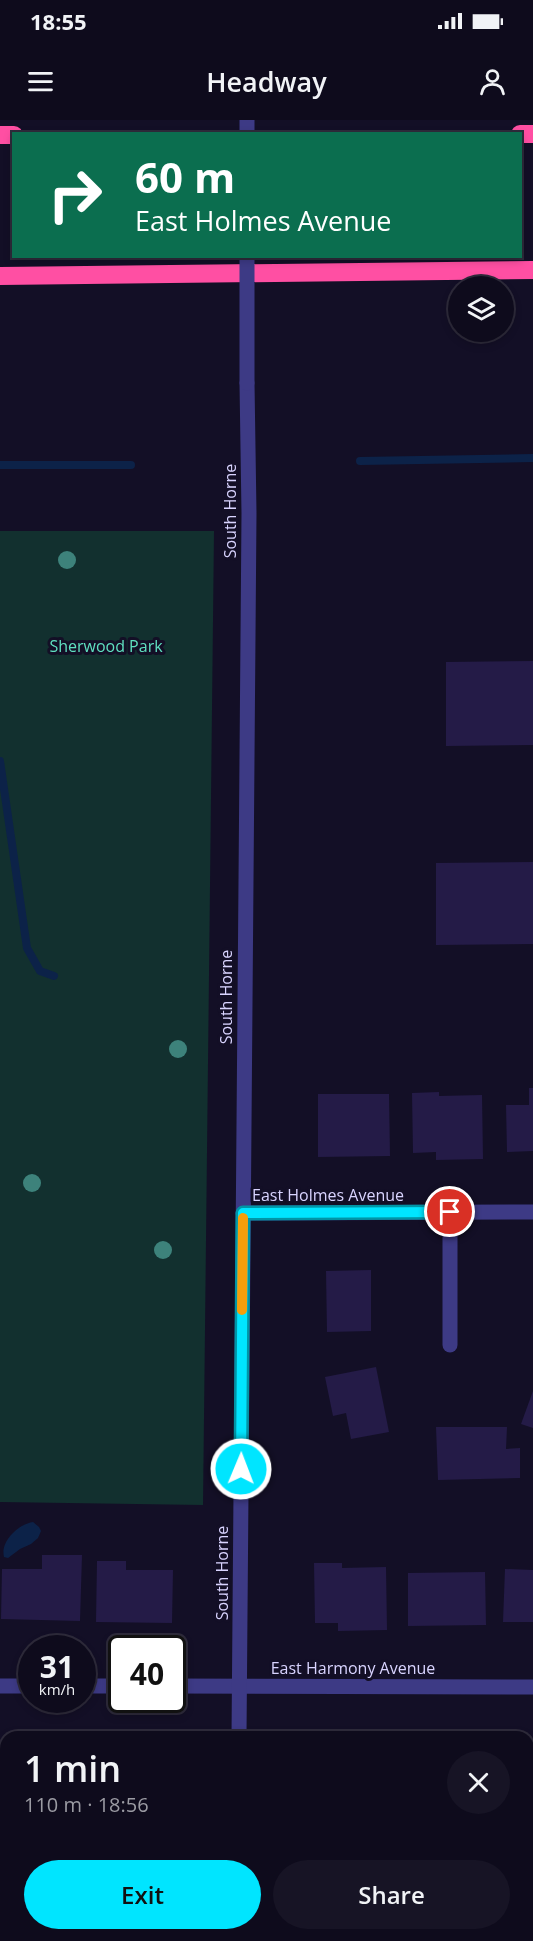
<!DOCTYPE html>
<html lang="en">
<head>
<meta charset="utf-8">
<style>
	:root { --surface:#0e0b1c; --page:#171425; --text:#f1f3f6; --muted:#9b9ba3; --line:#2e2b3b; --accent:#00e5ff }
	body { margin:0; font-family:"Open Sans",sans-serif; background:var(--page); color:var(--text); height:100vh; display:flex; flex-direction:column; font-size:22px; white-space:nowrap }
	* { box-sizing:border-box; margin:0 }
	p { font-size:20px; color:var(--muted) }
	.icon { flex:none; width:33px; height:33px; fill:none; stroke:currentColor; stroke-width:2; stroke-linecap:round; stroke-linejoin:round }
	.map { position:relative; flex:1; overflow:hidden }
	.panel { position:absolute; left:0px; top:1611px; width:534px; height:210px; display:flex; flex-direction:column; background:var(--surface); border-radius:18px 18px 0 0; box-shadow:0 3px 9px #0003,0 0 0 2px var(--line) }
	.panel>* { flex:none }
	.hud { position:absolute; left:12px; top:12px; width:510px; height:126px; border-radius:0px; box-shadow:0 3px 9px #0003,0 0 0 2px var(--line); background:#0b6e4f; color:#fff; overflow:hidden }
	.tools { position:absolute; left:448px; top:156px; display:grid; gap:12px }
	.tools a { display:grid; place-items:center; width:66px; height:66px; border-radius:50%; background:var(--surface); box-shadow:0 3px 9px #0003,0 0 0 2px var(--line); font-size:30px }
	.speed { position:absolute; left:18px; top:1515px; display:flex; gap:12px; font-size:30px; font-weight:700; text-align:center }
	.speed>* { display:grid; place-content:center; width:78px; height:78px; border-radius:50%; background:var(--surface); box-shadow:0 3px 9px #0003,0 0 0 2px var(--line); line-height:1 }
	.speed small { font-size:15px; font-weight:400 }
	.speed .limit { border:3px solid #111; border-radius:9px; background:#fff; color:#111 }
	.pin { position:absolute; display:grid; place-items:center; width:51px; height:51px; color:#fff; margin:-26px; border:3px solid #fff; border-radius:50%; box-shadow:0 2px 6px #0007 }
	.me { position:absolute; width:66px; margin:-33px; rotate:1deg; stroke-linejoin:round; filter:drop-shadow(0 0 4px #0008) }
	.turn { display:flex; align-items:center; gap:21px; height:126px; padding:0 24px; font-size:27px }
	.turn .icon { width:78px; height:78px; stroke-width:2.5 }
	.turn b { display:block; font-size:42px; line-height:51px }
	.round { display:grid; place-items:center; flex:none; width:63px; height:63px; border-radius:32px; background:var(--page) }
	.head { display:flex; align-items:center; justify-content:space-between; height:102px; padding:0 24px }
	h1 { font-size:36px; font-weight:600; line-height:45px }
	.action { display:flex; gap:12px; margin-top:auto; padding:12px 24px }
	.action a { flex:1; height:69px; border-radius:36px; background:var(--accent); color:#111; font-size:24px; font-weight:600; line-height:69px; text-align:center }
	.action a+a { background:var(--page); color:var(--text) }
	.status { display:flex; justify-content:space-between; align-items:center; height:42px; padding:0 30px; background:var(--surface); direction:ltr }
	.status svg { height:16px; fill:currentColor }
	header { display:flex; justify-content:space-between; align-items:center; height:78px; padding:0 24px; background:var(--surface); font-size:27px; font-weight:600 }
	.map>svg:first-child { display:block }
	.green { fill:#12302f }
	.water { fill:#0c2248 }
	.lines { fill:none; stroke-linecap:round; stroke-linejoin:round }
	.stream { stroke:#0c2248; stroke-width:8 }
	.building { fill:#241b47 }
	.minor { stroke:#3d3a85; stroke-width:15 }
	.tertiary { stroke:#3d3a85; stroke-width:15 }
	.motorway { stroke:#ff4fa3; stroke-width:18 }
	.tertiary-bridge { stroke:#3d3a85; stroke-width:15 }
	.tree { fill:#3d827b }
	.route-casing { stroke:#0095a6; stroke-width:15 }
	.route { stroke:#00e5ff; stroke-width:10 }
	.slow { stroke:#f59e0b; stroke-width:10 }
	.labels { text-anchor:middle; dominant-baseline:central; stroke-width:6; stroke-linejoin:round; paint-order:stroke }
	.street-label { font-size:16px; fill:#d9d4ff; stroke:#130f26 }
	.park-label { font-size:16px; fill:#5fe0c0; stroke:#130f26 }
</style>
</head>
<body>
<div class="status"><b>18:55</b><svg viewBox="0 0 49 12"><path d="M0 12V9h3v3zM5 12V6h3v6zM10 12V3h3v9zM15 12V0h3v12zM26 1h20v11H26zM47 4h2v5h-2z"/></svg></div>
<header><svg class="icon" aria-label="menu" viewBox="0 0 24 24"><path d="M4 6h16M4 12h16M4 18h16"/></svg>Headway<svg class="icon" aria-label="person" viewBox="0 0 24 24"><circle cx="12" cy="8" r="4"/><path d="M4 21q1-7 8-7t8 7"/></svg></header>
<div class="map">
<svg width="533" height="1821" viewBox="0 0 533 1821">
	<rect width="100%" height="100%" fill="#130f26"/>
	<!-- green -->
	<polygon class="green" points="0,411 214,411 203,1385 0,1382"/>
	<!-- water -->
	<path class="water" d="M33,1402l6,5 2,4 -3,7 -7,6 -11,5 -12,9 -4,-1c-4,-16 15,-33 29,-35z"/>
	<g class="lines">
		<!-- stream -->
		<g class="stream">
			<polyline points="360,341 533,338"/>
			<polyline points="0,345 131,345"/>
			<polyline points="0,641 27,828 40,851 54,856"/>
		</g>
	</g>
	<!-- building -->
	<g class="building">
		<polygon points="533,541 533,625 446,626 446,542"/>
		<polygon points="533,742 533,824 436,825 436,743"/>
		<polygon points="529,968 533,968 533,1031 507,1032 506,985 529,985"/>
		<polygon points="439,972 439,976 482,975 483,1039 436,1040 436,1032 413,1033 412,973"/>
		<polygon points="318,974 389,974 390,1036 318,1037"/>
		<polygon points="371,1150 371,1211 327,1212 326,1151"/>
		<polygon points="376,1247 389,1312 351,1319 346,1293 333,1296 325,1257"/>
		<polygon points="533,1271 533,1308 521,1304"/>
		<polygon points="436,1307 507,1307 506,1329 520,1328 520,1358 438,1360"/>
		<polygon points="42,1435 82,1435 80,1501 1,1499 2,1449 42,1449"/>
		<polygon points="97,1441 126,1441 126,1450 173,1450 172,1503 96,1502"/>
		<polygon points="314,1443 342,1443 342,1448 386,1447 387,1510 338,1511 338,1503 315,1503"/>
		<polygon points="505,1449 533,1450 533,1502 503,1502"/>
		<polygon points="485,1452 486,1505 408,1506 408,1453"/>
		<rect x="528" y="1622" width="5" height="83"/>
		<rect x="0" y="1627" width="6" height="77"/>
		<polygon points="533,1789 533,1821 503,1821 503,1815 528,1815 528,1790"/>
		<rect x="11" y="1815" width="70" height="6"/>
		<rect x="91" y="1815" width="80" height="6"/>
		<polygon points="315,1815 381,1815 381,1821 314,1821"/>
		<rect x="408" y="1815" width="77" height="6"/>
	</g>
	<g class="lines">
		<!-- minor -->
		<g class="minor">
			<polyline points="450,1092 450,1225"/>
			<polyline points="243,1093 533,1092"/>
			<polyline points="0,1566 32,1566"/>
			<polyline points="82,1566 122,1566"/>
			<polyline points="172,1566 533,1567"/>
		</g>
		<!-- tertiary -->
		<g class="tertiary">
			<polyline points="247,0 247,14"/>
			<polyline points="239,1617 249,393 247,263"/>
			<polyline points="236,1821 236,1815"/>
		</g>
		<!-- motorway -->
		<g class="motorway">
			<polyline points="520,14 533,14"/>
			<polyline points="0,15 14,15"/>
			<polyline points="0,156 533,150"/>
		</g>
		<!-- tertiary-bridge -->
		<polyline class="tertiary-bridge" points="247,136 247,263"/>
	</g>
	<!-- trees -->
	<g class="tree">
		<circle cx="67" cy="440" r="9"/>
		<circle cx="178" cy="929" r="9"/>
		<circle cx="32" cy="1063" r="9"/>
		<circle cx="163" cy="1130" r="9"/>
	</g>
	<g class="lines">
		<defs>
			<polyline id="route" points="241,1349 243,1093 450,1092"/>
		</defs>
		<!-- route casing -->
		<use href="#route" class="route-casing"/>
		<!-- route -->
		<use href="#route" class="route"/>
		<!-- slow -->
		<polyline class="slow" points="242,1190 243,1098"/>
	</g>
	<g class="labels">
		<!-- street labels -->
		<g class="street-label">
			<text transform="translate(230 391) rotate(-90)">South Horne</text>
			<text transform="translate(226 877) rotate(-90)">South Horne</text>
			<text x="328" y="1075">East Holmes Avenue</text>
			<text transform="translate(222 1453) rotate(-90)">South Horne</text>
			<text x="353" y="1548">East Harmony Avenue</text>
		</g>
		<!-- park labels -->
		<g class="park-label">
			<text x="106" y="526">Sherwood Park</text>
		</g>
	</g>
</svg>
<div class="tools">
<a><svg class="icon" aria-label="layers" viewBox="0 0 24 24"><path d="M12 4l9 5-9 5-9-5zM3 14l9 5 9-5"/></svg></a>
</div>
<div class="speed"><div>31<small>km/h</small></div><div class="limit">40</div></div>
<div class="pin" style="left:450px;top:1092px;background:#d93025"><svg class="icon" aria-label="arrive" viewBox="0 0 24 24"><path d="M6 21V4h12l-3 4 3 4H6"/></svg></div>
<svg class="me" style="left:241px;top:1349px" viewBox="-20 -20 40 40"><circle r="17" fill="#00e5ff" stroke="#fff" stroke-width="3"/><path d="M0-11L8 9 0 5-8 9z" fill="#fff"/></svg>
<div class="hud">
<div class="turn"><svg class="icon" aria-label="right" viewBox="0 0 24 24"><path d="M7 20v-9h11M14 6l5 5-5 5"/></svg><div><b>60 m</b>East Holmes Avenue</div></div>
</div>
<section class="panel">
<div class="head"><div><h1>1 min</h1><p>110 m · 18:56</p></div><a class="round"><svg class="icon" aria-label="close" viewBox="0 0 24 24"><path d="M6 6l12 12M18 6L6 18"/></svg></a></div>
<div class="action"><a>Exit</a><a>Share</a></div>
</section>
</div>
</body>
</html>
